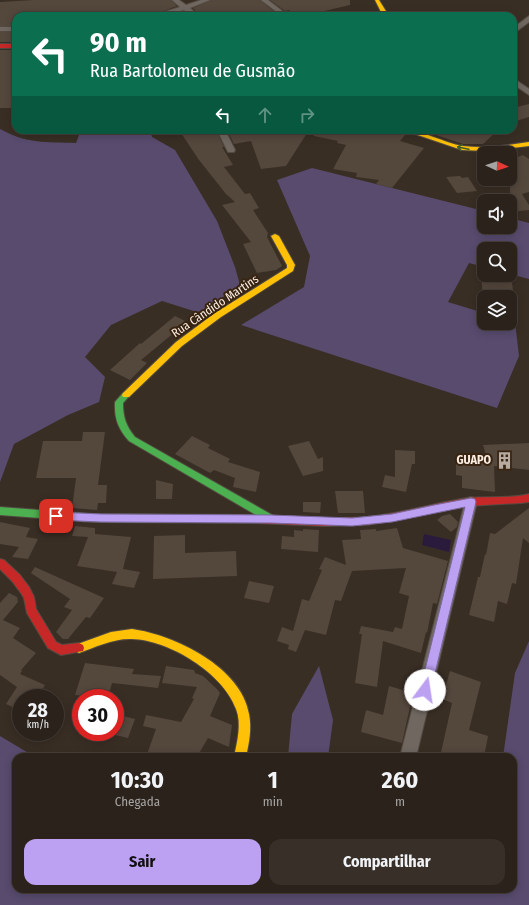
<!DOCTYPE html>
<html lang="pt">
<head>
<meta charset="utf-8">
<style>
	:root { --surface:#2b221b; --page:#372f28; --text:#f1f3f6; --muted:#a6a4a3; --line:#473f3a; --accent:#bca0f2 }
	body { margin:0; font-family:"Fira Sans Condensed",sans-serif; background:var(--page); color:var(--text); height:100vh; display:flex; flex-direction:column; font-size:15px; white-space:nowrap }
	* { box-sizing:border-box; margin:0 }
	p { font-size:13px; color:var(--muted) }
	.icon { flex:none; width:22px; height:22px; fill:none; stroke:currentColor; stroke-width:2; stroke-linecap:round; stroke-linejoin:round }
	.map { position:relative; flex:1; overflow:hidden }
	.panel { position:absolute; left:12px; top:753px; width:505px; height:140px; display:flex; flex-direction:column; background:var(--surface); border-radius:12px; box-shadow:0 2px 10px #0003,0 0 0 1px var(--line) }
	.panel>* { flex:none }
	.guide { position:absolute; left:12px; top:12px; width:505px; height:122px; border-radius:12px; box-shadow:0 2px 10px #0003,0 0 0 1px var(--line); background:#0b6e4f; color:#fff; overflow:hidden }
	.needle { width:26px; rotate:93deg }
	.controls { position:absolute; left:477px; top:146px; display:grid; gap:8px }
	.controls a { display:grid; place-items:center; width:40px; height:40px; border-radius:8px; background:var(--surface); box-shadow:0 2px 10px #0003,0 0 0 1px var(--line); font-size:20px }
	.speed { position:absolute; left:12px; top:689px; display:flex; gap:8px; font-size:20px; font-weight:700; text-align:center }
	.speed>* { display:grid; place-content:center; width:52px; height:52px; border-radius:50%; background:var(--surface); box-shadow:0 2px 10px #0003,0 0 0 1px var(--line); line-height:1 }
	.speed small { font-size:10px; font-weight:400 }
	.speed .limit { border:6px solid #d22; background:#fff; color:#111 }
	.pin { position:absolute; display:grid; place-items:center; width:34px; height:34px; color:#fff; margin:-17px; border-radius:8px; box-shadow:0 2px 6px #0006 }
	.me { position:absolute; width:44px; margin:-22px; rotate:14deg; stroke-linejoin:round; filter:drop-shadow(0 0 3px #0008) }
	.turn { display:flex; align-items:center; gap:14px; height:84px; padding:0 12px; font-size:18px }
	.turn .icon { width:52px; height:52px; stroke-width:2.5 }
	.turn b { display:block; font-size:28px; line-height:34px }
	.lanes { display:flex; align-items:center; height:38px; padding:0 12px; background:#0003; justify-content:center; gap:20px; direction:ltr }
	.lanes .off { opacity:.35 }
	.eta { display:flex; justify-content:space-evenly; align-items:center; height:68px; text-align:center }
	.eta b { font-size:24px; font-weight:700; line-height:28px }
	.cta { display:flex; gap:8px; margin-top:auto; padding:8px 12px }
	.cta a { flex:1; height:46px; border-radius:12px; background:var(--accent); color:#111; font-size:16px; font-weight:700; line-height:46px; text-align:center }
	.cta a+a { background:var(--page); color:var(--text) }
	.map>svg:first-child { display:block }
	.green { fill:#584b6e }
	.water { fill:#2a1b3d }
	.building { fill:#54473c }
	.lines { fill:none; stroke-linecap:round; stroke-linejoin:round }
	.street-casing { stroke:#534a41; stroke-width:2 }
	.fast-casing { stroke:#534a41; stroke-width:2 }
	.slow-casing { stroke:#534a41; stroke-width:2 }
	.jam-casing { stroke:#534a41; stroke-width:2 }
	.street { fill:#6f6760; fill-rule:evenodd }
	.fast { fill:#4caf50; fill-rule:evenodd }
	.slow { fill:#ffc107; fill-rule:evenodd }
	.jam { fill:#c62828; fill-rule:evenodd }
	.oneway { stroke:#405c2a }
	.route { fill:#bca0f2; stroke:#7a689d }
	.labels { text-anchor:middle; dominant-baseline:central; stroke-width:4; stroke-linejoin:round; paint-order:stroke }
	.street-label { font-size:12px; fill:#fbede2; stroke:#382411 }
	.poi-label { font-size:12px; font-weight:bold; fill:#fbede2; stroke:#382411; text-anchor:end }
</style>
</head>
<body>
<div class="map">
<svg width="529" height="905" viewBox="0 0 529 905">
	<rect width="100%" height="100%" fill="#392e24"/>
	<!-- green -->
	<g class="green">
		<path d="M0,129c27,15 46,13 76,14l5,-13h69l2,7 23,13 42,71 18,46 5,18 -40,28 -38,-12 -51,24 -26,32 20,20 -6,25 -31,13 -54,29 -14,38z"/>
		<polygon points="312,168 484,211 484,227 510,227 510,218 529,223 529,279 510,274 510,249 484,249 484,267 469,263 448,302 484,313 484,323 510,323 510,321 515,322 519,356 497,408 241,325 304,287 310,256 277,180"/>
		<polygon points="529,641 529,905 0,905 0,736 35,757 16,757 16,889 513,889 513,757 503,757 515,673"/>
		<polygon points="319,666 333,720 328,757 288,757 292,714"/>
	</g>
	<!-- water -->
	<polygon class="water" points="424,534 451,540 449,552 422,545"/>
	<!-- building -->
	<g class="building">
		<polygon points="34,0 171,0 177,6 150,16 16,16 16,26 0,26 0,2"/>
		<polygon points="211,0 260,0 276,13 266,16 200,16 193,8"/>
		<polygon points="270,0 350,0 350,5 303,16 298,16 289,10 285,11"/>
		<rect x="0" y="32" width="16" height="10"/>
		<rect x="0" y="50" width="16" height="58"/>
		<polygon points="529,104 529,117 513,122 513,108"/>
		<polygon points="179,130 216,130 224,147 222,147 233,165 224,167 245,194 250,193 259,208 253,210 268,233 267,237 282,266 276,270 257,273 243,244 251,242 222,205 235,202 226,194 199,160"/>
		<polygon points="227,130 309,130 286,166 261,169 251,141 234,144"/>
		<polygon points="315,130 375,130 391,133 393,132 405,135 400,141 424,148 392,188 376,184 379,180 356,177 357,173 333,169 346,145 337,143 338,141 314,136"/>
		<polygon points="498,130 483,144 463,144 424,131"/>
		<polygon points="523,155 529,159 529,192 522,194 529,205 529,210 510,212 510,160"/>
		<polygon points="460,176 462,178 468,177 477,191 457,193 446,177"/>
		<polygon points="481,275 511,276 514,297 483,297"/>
		<polygon points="175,316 187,322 141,360 147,363 130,380 110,370 140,343 141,344"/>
		<polygon points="83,432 105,432 98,485 107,485 106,503 98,503 97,510 72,508 76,478 36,478 43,441 82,441"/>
		<polygon points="192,436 210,445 208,448 230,459 228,462 260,472 256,492 233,487 235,478 214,470 210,473 175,454"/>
		<polygon points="309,441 318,459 323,457 323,471 303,476 288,446"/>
		<polygon points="529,443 529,470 494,466 495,492 462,488 462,476 456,475 456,462 462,463 463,455 486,455 483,445"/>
		<polygon points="395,450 415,451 415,464 412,464 406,492 382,487 385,475 395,477"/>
		<polygon points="156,480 173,484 172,499 156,499"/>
		<polygon points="335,491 363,491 365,513 338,513"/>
		<polygon points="303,502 321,502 320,513 303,512"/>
		<polygon points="529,508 529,543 523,538 516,584 512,583 507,604 498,601 494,622 469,615 478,577 480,577 485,554 486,555 490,533 495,534"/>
		<polygon points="450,514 458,522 457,527 451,532 437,520 442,516"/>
		<polygon points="0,522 30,528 26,537 38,539 28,559 12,557 19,547 0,544"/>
		<polygon points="75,526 95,528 95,534 131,537 123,569 140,572 134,588 112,584 117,572 77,566 88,537 72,536"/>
		<polygon points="397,528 403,548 448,561 437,604 433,603 427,633 426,632 421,653 383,641 377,687 355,683 362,634 359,634 361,626 393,632 395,627 402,629 409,596 399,593 406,568 352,571 341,601 335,600 326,635 305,630 296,652 288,649 289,645 277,641 282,627 293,631 302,599 309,601 322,570 319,569 325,557 346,565 342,540 361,539 360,530 376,529 376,531"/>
		<polygon points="303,529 319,530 318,552 281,549 282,536 294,537 294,530 303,531"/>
		<polygon points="185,535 185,553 236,551 237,576 153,579 154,536"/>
		<polygon points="35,567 104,598 90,618 86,617 68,639 63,639 56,632 72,610 64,607 70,599 31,573"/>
		<polygon points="249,581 274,586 269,603 244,598"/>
		<polygon points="9,593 17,597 18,602 3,620 20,628 13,638 36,653 21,670 22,671 20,674 45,685 37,698 21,698 21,711 6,704 17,687 0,675 0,603"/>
		<polygon points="85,663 134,669 132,674 161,676 158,688 112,683 108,698 75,695"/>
		<polygon points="166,666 194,670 195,673 203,676 217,689 220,693 210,716 232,725 229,747 208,738 197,757 146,757 156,729 143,726 146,715 181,722 194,699 192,698 197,687 162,683"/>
		<polygon points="450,671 481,682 469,730 488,736 484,757 440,757 452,703 442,699"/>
		<polygon points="389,686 413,693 402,743 361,732 366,710 383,715"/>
		<polygon points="115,714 135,719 128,738 115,735"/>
	</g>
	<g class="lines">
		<defs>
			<g id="street">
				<polygon points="172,0 179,0 186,5 201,0 210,0 190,8 199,16 192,16 184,10 162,16 151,16 180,7"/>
				<polygon points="261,0 268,0 289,16 282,16"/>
				<polygon points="529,16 529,22 513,34 513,28"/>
				<rect x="0" y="27" width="16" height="4"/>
				<polygon points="513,78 529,89 529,95 513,84"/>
				<polygon points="217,130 225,130 235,150 234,152 228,152"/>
				<polygon points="471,497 475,498 477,502 416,757 400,757 465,502 467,498"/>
			</g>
			<path id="fast" d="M126,392l4,3 -7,8c0,14 3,23 12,34l139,79 2,3 -2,3 -3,1 -11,-6 -1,5 -3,1 -163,-1 -93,-7v-8l93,7 163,1 -127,-74c-11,-12 -15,-23 -14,-39l8,-9z"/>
			<g id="slow">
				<polygon points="375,0 379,0 389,16 383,16"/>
				<path d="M403,130c21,0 40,13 60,16 22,3 45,-1 66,-4v4l-44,5 -23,-1z"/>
				<polygon points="275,234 279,236 295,265 293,271 221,317 182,346 129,397 123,397 122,395 123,393 176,342 215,313 287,268 287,265 271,236"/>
				<path d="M132,629c43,6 109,38 117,85 3,15 0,29 -3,43h-12c3,-15 8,-33 2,-48 -13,-36 -67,-69 -104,-70 -18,-1 -36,8 -53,14l-4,-2 -1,-3 1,-3 36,-13z"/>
			</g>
			<g id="jam">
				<rect x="0" y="44" width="16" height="4"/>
				<path d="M529,494v8l-8,1 -53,3 -76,15 -26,4 -41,1 -69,-3 -3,-1 -2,-3 2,-3 3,-1c37,1 73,5 110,2 35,-3 68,-14 102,-19 21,-2 41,1 61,-4z"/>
				<polygon points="0,559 4,560 20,575 29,587 34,597 36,609 56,642 62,645 79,643 83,645 84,648 83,651 61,655 48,648 27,613 24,598 21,593 12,581 0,569"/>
			</g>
		</defs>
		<!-- street casing -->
		<use href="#street" class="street-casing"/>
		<!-- fast casing -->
		<use href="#fast" class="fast-casing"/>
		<!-- slow casing -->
		<use href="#slow" class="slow-casing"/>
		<!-- jam casing -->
		<use href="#jam" class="jam-casing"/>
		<!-- street -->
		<use href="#street" class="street"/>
		<!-- fast -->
		<use href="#fast" class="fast"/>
		<!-- slow -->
		<use href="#slow" class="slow"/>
		<!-- jam -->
		<use href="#jam" class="jam"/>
	</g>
	<!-- one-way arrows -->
	<defs><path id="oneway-shaft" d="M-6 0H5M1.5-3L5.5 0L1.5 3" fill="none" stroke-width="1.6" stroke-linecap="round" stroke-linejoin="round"/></defs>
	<use class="oneway" href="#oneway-shaft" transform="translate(463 148) rotate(-168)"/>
	<!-- route -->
	<polygon class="route" points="471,498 475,499 476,502 431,690 429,693 425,695 421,693 420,690 465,507 392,522 352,526 271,523 101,522 56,520 53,519 51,516 53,513 56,512 101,514 271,515 352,518 392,514 434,505"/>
	<!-- icons -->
	<defs>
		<symbol id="building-bare" viewBox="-9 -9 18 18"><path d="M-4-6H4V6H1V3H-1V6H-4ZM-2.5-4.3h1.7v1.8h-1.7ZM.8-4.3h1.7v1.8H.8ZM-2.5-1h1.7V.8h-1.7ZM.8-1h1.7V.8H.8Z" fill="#b7aaa0" stroke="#382411" stroke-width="2.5" paint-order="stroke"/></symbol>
	</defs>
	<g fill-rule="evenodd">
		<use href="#building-bare" x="492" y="448" width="25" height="25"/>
	</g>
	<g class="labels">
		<!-- street labels -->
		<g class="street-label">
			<text transform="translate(215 306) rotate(-34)">Rua Cândido Martins</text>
		</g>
		<!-- poi labels -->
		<g class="poi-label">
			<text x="491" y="460">GUAPO</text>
		</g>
	</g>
</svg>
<div class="controls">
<a><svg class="needle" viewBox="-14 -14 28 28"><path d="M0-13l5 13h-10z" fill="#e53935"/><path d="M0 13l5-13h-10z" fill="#a6a4a3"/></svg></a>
<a><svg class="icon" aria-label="sound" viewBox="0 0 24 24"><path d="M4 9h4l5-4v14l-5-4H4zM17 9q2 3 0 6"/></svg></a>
<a><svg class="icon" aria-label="search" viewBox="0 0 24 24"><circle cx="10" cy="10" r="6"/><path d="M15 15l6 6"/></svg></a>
<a><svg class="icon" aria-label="layers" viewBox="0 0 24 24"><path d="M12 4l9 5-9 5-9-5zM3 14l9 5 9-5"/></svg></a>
</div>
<div class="speed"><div>28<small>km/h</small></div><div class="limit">30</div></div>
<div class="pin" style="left:56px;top:516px;background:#d93025"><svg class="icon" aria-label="arrive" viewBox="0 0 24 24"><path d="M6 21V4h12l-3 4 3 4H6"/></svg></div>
<svg class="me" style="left:425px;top:690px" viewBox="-20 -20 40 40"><circle r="19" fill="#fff"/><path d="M0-13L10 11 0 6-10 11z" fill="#bca0f2"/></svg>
<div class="guide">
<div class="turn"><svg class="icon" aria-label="left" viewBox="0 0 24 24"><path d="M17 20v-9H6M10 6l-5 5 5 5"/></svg><div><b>90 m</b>Rua Bartolomeu de Gusmão</div></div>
<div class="lanes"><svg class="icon" aria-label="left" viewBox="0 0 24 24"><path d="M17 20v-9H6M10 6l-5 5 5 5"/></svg><svg class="icon off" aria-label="ahead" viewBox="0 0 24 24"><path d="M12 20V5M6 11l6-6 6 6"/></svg><svg class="icon off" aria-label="right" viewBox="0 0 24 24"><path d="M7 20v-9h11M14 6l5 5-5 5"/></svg></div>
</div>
<section class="panel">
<div class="eta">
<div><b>10:30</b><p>Chegada</p></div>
<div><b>1</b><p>min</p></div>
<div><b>260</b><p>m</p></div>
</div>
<div class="cta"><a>Sair</a><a>Compartilhar</a></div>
</section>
</div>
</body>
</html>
